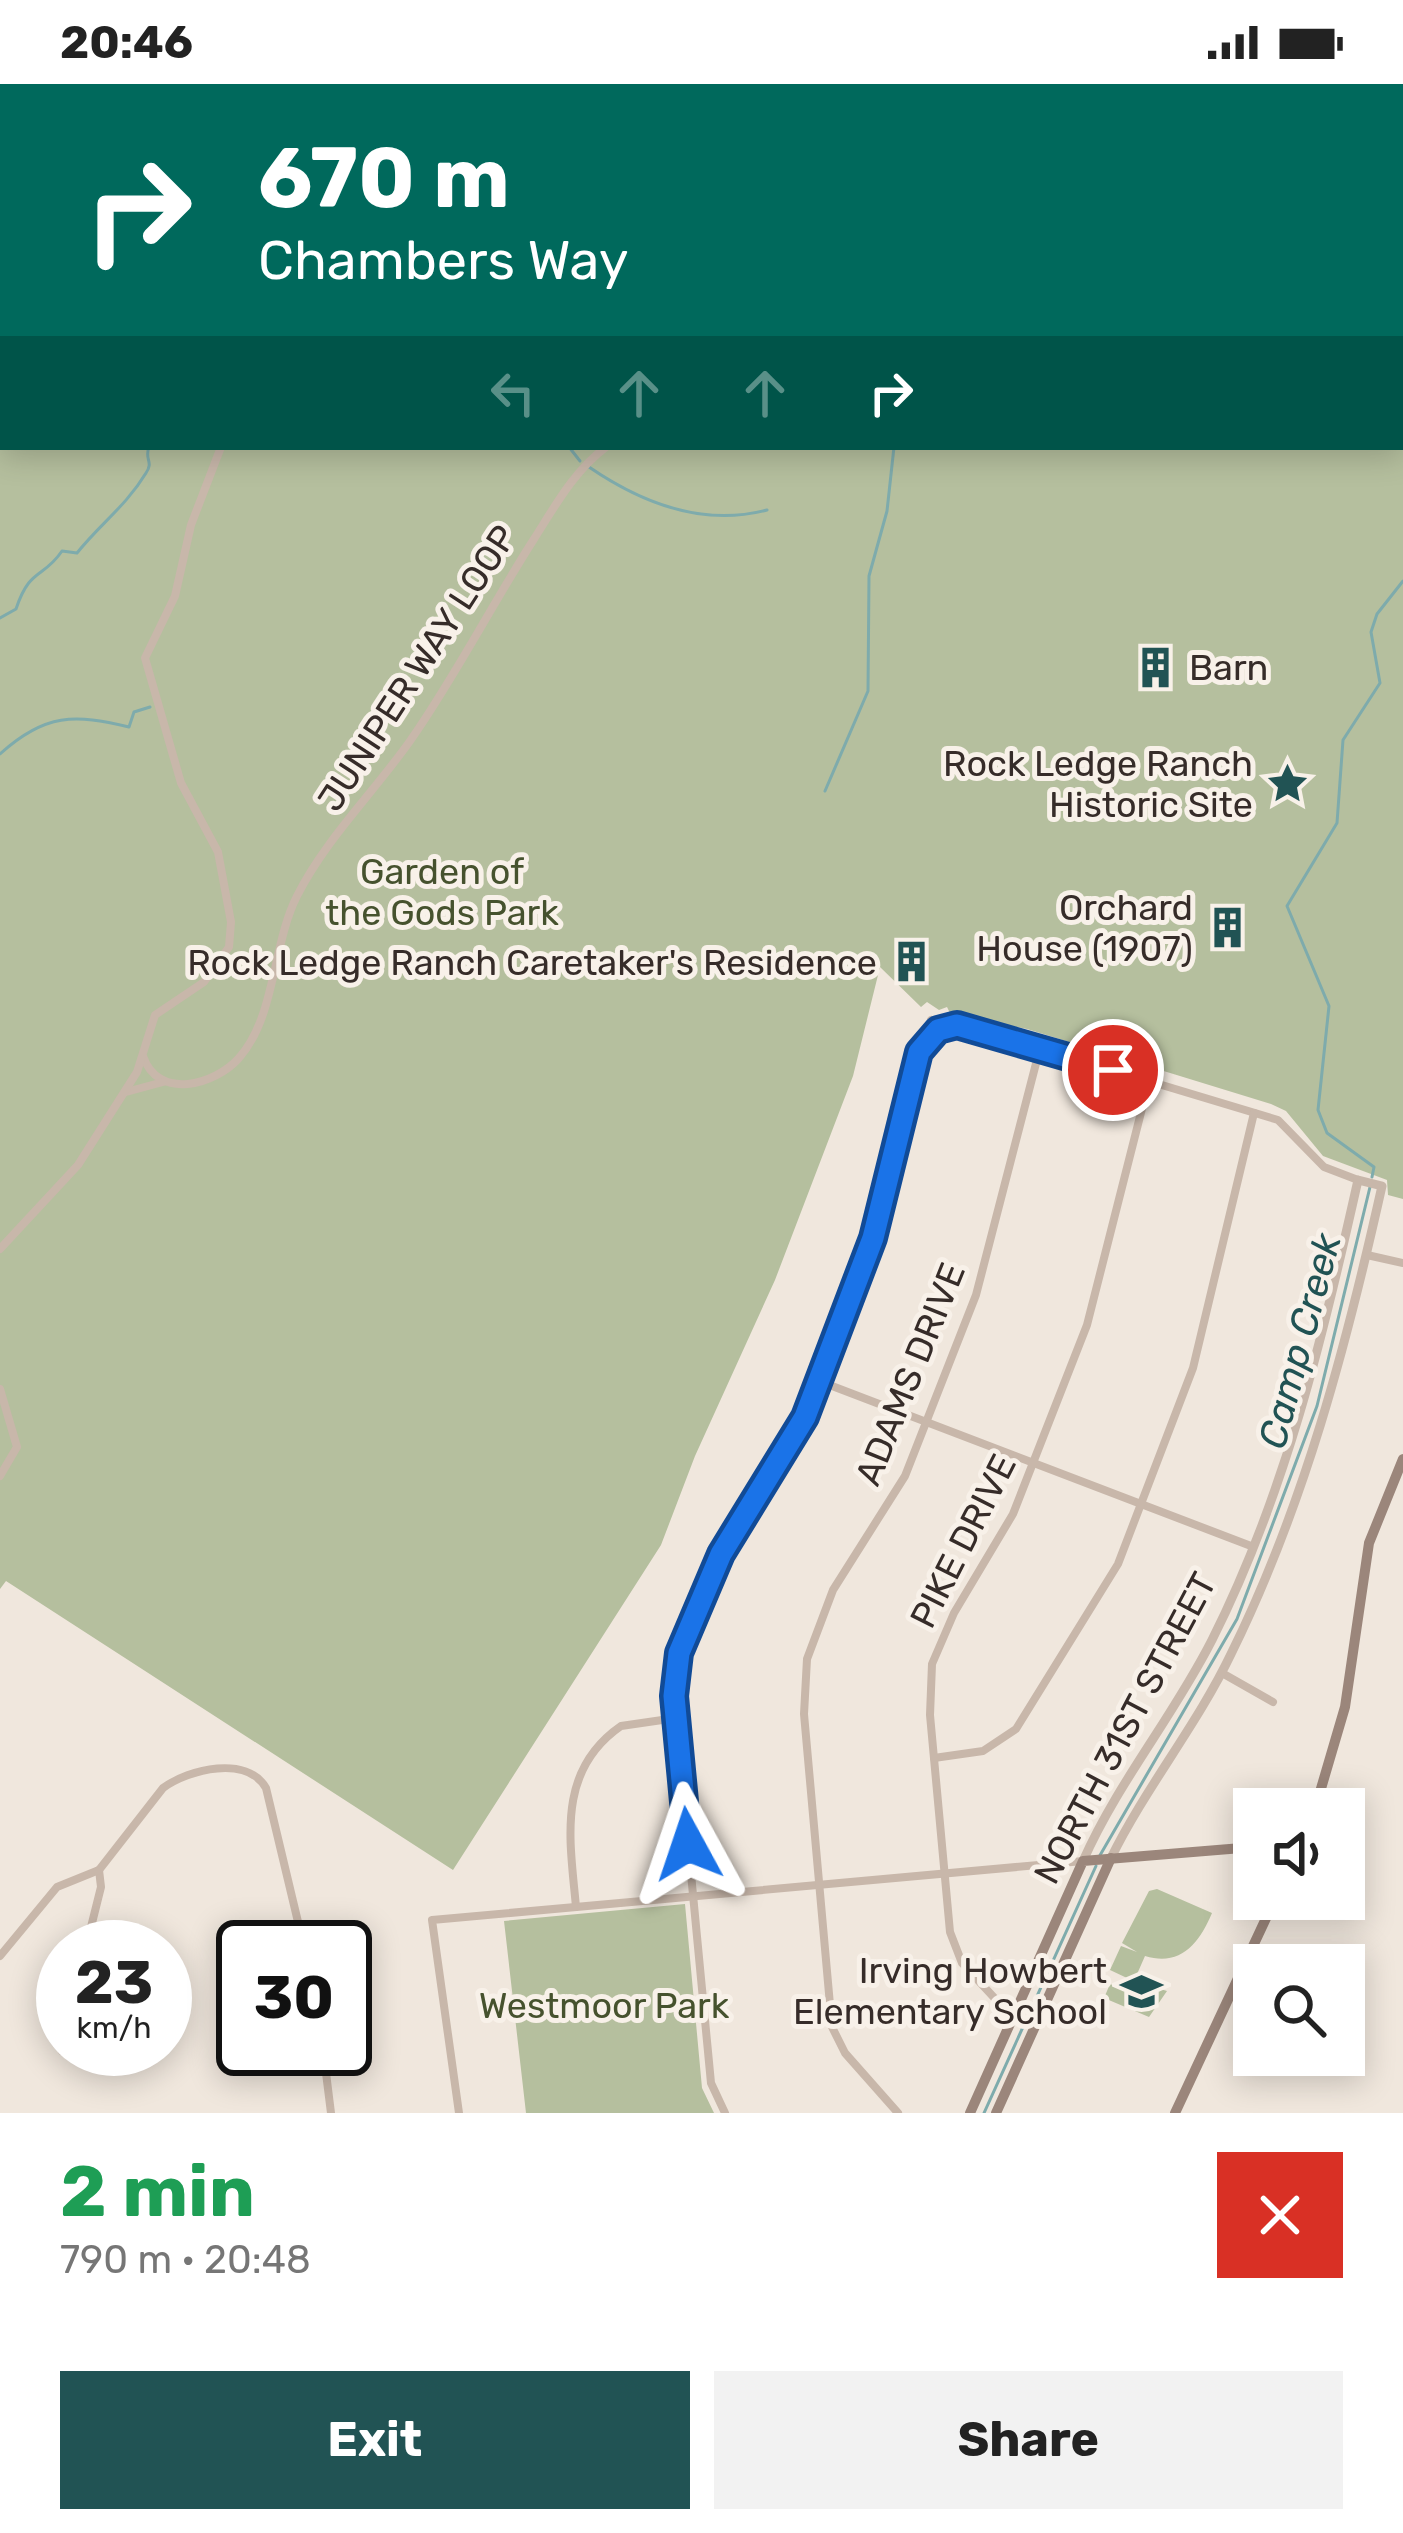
<!DOCTYPE html>
<html lang="en">
<head>
<meta charset="utf-8">
<style>
	:root { --surface:#fff; --page:#f2f2f2; --text:#222; --muted:#767676; --accent:#215354 }
	body { margin:0; font-family:Rubik,sans-serif; background:var(--page); color:var(--text); height:100vh; display:flex; flex-direction:column; font-size:45px; white-space:nowrap }
	* { box-sizing:border-box; margin:0 }
	p { font-size:39px; color:var(--muted) }
	.icon { flex:none; width:66px; height:66px; fill:none; stroke:currentColor; stroke-width:2; stroke-linecap:round; stroke-linejoin:round }
	.map { position:relative; height:2029px; overflow:hidden }
	.sheet { display:flex; flex-direction:column; background:var(--surface); flex:1 }
	.sheet>* { flex:none }
	.guide { position:absolute; left:0px; top:0px; width:1404px; height:366px; box-shadow:0 6px 30px #0003; background:#00695c; color:#fff; overflow:hidden }
	.fabs { position:absolute; left:1233px; top:1704px; display:grid; gap:24px }
	.fabs a { display:grid; place-items:center; width:132px; height:132px; border-radius:0px; background:var(--surface); box-shadow:0 6px 30px #0003; font-size:60px }
	.speed { position:absolute; left:36px; top:1836px; display:flex; gap:24px; font-size:60px; font-weight:700; text-align:center }
	.speed>* { display:grid; place-content:center; width:156px; height:156px; border-radius:50%; background:var(--surface); box-shadow:0 6px 30px #0003; line-height:1 }
	.speed small { font-size:30px; font-weight:400 }
	.speed .limit { border:6px solid #111; border-radius:18px; background:#fff; color:#111 }
	.pin { position:absolute; display:grid; place-items:center; width:102px; height:102px; color:#fff; margin:-51px; border:6px solid #fff; border-radius:50%; box-shadow:0 3px 12px #0007 }
	.me { position:absolute; width:132px; margin:-66px; rotate:355deg; stroke-linejoin:round; filter:drop-shadow(0 0 9px #0008) }
	.turn { display:flex; align-items:center; gap:42px; height:252px; padding:0 60px; font-size:54px }
	.turn .icon { width:156px; height:156px; stroke-width:2.5 }
	.turn b { display:block; font-size:84px; line-height:102px }
	.lanes { display:flex; align-items:center; height:114px; padding:0 60px; background:#0003; justify-content:center; gap:60px; direction:ltr }
	.lanes .off { opacity:.35 }
	.round { display:grid; place-items:center; flex:none; width:126px; height:126px; border-radius:0px; background:var(--page) }
	.headline { display:flex; align-items:center; justify-content:space-between; height:204px; padding:0 60px }
	h1 { font-size:72px; font-weight:700; line-height:90px; color:#1e9e55 }
	.cta { display:flex; gap:24px; margin-top:auto; padding:24px 60px }
	.cta a { flex:1; height:138px; border-radius:0px; background:var(--accent); color:#fff; font-size:48px; font-weight:700; line-height:138px; text-align:center }
	.cta a+a { background:var(--page); color:var(--text) }
	.status { display:flex; justify-content:space-between; align-items:center; height:84px; padding:0 60px; background:var(--surface); direction:ltr }
	.status svg { height:33px; fill:currentColor }
	.map>svg:first-child { display:block }
	.green { fill:#b5bf9e; fill-rule:evenodd }
	.lines { fill:none; stroke-linecap:round; stroke-linejoin:round }
	.stream { stroke:#7eabac; stroke-width:3 }
	.minor { stroke:#c8b7aa; stroke-width:8 }
	.tertiary { stroke:#c8b7aa; stroke-width:9 }
	.secondary { stroke:#9b867b; stroke-width:10 }
	.route-casing { stroke:#114b97; stroke-width:30 }
	.route { stroke:#1a73e8; stroke-width:21 }
	.labels { text-anchor:middle; dominant-baseline:central; stroke-width:10; stroke-linejoin:round; paint-order:stroke }
	.poi-label { font-size:36px; fill:#362c29; stroke:#f8f1e9; text-anchor:end }
	.street-label { font-size:36px; fill:#362c29; stroke:#f8f1e9 }
	.park-label { font-size:36px; fill:#46522e; stroke:#f8f1e9 }
	.water-label { font-size:39px; font-style:italic; fill:#215354; stroke:#f8f1e9 }
</style>
</head>
<body>
<div class="status"><b>20:46</b><svg viewBox="0 0 49 12"><path d="M0 12V9h3v3zM5 12V6h3v6zM10 12V3h3v9zM15 12V0h3v12zM26 1h20v11H26zM47 4h2v5h-2z"/></svg></div>
<div class="map">
<svg width="1403" height="2029" viewBox="0 0 1403 2029">
	<rect width="100%" height="100%" fill="#f0e7dd"/>
	<!-- green -->
	<g class="green">
		<path d="M0,0h1403v1115l-15,-4 -1,-15 -64,-24 -37,-45 -15,-7 -244,-75 -77,-16 -3,-6 -8,3 -12,-8 -6,5 -41,-40 -27,109 -78,204 -80,176 -34,89 -208,325 -447,-289 -6,8zM3,3h1398v360h-1398z"/>
		<path d="M1157,1805l55,24c-13,31 -32,54 -67,43l-11,25 33,10 -18,26 -45,-19 6,-14 13,5 4,-11 -17,-8 11,-24 16,6 -15,-9 27,-52z"/>
		<polygon points="685,1820 702,2004 714,2029 526,2029 504,1837"/>
	</g>
	<g class="lines">
		<!-- stream -->
		<g class="stream">
			<polyline points="967,0 967,3"/>
			<polyline points="441,3 442,0"/>
			<polyline points="0,169 3,169"/>
			<polyline points="569,363 580,377"/>
			<path d="M589,383c54,37 114,60 178,43"/>
			<path d="M0,534l16,-9c14,-42 27,-30 46,-58l15,2c23,-29 49,-47 69,-80 8,-12 -2,-13 3,-26"/>
			<path d="M0,670c45,-41 75,-40 129,-27l5,-15 16,-5"/>
			<polyline points="825,707 868,607 869,492 887,427 894,363"/>
			<polyline points="1372,1093 1374,1083 1327,1049 1318,1026 1329,922 1287,822 1337,739 1343,656 1380,599 1371,548 1377,530 1403,497"/>
			<polyline points="1099,1773 1237,1535 1317,1322 1370,1103"/>
			<polyline points="984,2029 1096,1782"/>
		</g>
		<!-- minor -->
		<g class="minor">
			<polyline points="1111,0 1115,3"/>
			<polyline points="310,3 310,0"/>
			<polyline points="876,3 880,0"/>
			<polyline points="1401,160 1403,161"/>
			<polyline points="931,936 938,946"/>
			<polyline points="938,946 966,942 1278,1036 1324,1083 1358,1096"/>
			<path d="M143,972c15,45 72,29 96,2 37,-42 33,-113 58,-162 28,-56 77,-104 113,-155 45,-64 81,-135 124,-202 21,-33 40,-68 72,-92"/>
			<polyline points="126,1008 163,998"/>
			<polyline points="0,1165 78,1081 137,988 155,931 204,898 229,863 231,838 218,768 181,699 145,574 175,512 191,441 221,363"/>
			<polyline points="1367,1171 1403,1179"/>
			<polyline points="819,1297 1251,1462"/>
			<polyline points="0,1305 17,1363 0,1392"/>
			<polyline points="1222,1589 1273,1618"/>
			<polyline points="934,1674 983,1667 1016,1645 1118,1480 1193,1284 1254,1029"/>
			<path d="M576,1823c-6,-67 -20,-136 45,-181l55,-8"/>
			<polyline points="86,1863 101,1803 99,1786"/>
			<path d="M0,1872l57,-69 42,-17 64,-82c26,-19 84,-33 103,0l38,159"/>
			<polyline points="1013,1934 962,1879 950,1848 930,1631 932,1580 954,1529 1013,1430 1087,1241 1149,997"/>
			<polyline points="323,1965 331,2029"/>
			<polyline points="62,1967 63,1906"/>
			<polyline points="459,2029 432,1836 1083,1777"/>
			<polyline points="725,2029 711,1999 674,1612 679,1569 721,1470 805,1333 873,1154 915,977 938,946"/>
			<polyline points="898,2029 845,1969 832,1943 804,1630 807,1575 833,1506 905,1392 976,1211 1040,964"/>
		</g>
		<!-- tertiary -->
		<path class="tertiary" d="M1083,1777c35,-79 90,-144 129,-221 73,-145 111,-303 146,-460l24,6c-36,161 -78,320 -151,468 -34,71 -85,133 -120,204"/>
		<!-- secondary -->
		<g class="secondary">
			<polyline points="1315,1725 1345,1623 1369,1459 1403,1375"/>
			<polyline points="970,2029 1083,1777 1254,1763"/>
			<polyline points="996,2029 1111,1774"/>
			<polyline points="1175,2029 1275,1815"/>
		</g>
	</g>
	<g class="lines">
		<defs>
			<polyline id="route" points="688,1760 674,1612 679,1569 721,1470 805,1333 873,1154 919,968 938,946 957,941 1113,986"/>
		</defs>
		<!-- route casing -->
		<use href="#route" class="route-casing"/>
		<!-- route -->
		<use href="#route" class="route"/>
	</g>
	<!-- icons -->
	<defs>
		<symbol id="building-bare" viewBox="-9 -9 18 18"><path d="M-4-6H4V6H1V3H-1V6H-4ZM-2.5-4.3h1.7v1.8h-1.7ZM.8-4.3h1.7v1.8H.8ZM-2.5-1h1.7V.8h-1.7ZM.8-1h1.7V.8H.8Z" fill="#215354" stroke="#f8f1e9" stroke-width="2.5" paint-order="stroke"/></symbol>
		<symbol id="sight-bare" viewBox="-9 -9 18 18"><path d="M0-6L1.8-2.2L6-1.7L2.9 1.2L3.7 5.4L0 3.3L-3.7 5.4L-2.9 1.2L-6-1.7L-1.8-2.2Z" fill="#215354" stroke="#f8f1e9" stroke-width="2.5" paint-order="stroke"/></symbol>
		<symbol id="school-bare" viewBox="-9 -9 18 18"><path d="M0-5L7-2L0 1L-7-2ZM-4 1L0 2.5L4 1V4Q0 6-4 4Z" fill="#215354" stroke="#f8f1e9" stroke-width="2.5" paint-order="stroke"/></symbol>
	</defs>
	<g fill-rule="evenodd">
		<use href="#building-bare" x="1126" y="554" width="59" height="59"/>
		<use href="#sight-bare" x="1258" y="670" width="59" height="59"/>
		<use href="#building-bare" x="1198" y="814" width="59" height="59"/>
		<use href="#building-bare" x="882" y="848" width="59" height="59"/>
		<use href="#school-bare" x="1112" y="1878" width="59" height="59"/>
	</g>
	<g class="labels">
		<!-- poi labels -->
		<g class="poi-label">
			<text x="1189" y="583" text-anchor="start">Barn</text>
			<text x="1253" y="679">Rock Ledge Ranch<tspan x="1253" dy="41">Historic Site</tspan></text>
			<text x="1193" y="823">Orchard<tspan x="1193" dy="41">House (1907)</tspan></text>
			<text x="877" y="878">Rock Ledge Ranch Caretaker's Residence</text>
			<text x="1107" y="1886">Irving Howbert<tspan x="1107" dy="41">Elementary School</tspan></text>
		</g>
		<!-- street labels -->
		<g class="street-label">
			<text transform="translate(417 584) rotate(-57)">JUNIPER WAY LOOP</text>
			<text transform="translate(910 1290) rotate(-68)">ADAMS DRIVE</text>
			<text transform="translate(963 1457) rotate(-63)">PIKE DRIVE</text>
			<text transform="translate(1125 1644) rotate(-62)">NORTH 31ST STREET</text>
		</g>
		<!-- park labels -->
		<g class="park-label">
			<text x="442" y="787">Garden of<tspan x="442" dy="41">the Gods Park</tspan></text>
			<text x="604" y="1921">Westmoor Park</text>
		</g>
		<!-- water labels -->
		<g class="water-label">
			<text transform="translate(1300 1257) rotate(-75)">Camp Creek</text>
		</g>
	</g>
</svg>
<div class="fabs">
<a><svg class="icon" aria-label="sound" viewBox="0 0 24 24"><path d="M4 9h4l5-4v14l-5-4H4zM17 9q2 3 0 6"/></svg></a>
<a><svg class="icon" aria-label="search" viewBox="0 0 24 24"><circle cx="10" cy="10" r="6"/><path d="M15 15l6 6"/></svg></a>
</div>
<div class="speed"><div>23<small>km/h</small></div><div class="limit">30</div></div>
<div class="pin" style="left:1113px;top:986px;background:#d93025"><svg class="icon" aria-label="arrive" viewBox="0 0 24 24"><path d="M6 21V4h12l-3 4 3 4H6"/></svg></div>
<svg class="me" style="left:688px;top:1760px" viewBox="-20 -20 40 40"><path d="M0-17L14 15 0 8-14 15z" fill="#1a73e8" stroke="#fff" stroke-width="4"/></svg>
<div class="guide">
<div class="turn"><svg class="icon" aria-label="right" viewBox="0 0 24 24"><path d="M7 20v-9h11M14 6l5 5-5 5"/></svg><div><b>670 m</b>Chambers Way</div></div>
<div class="lanes"><svg class="icon off" aria-label="left" viewBox="0 0 24 24"><path d="M17 20v-9H6M10 6l-5 5 5 5"/></svg><svg class="icon off" aria-label="ahead" viewBox="0 0 24 24"><path d="M12 20V5M6 11l6-6 6 6"/></svg><svg class="icon off" aria-label="ahead" viewBox="0 0 24 24"><path d="M12 20V5M6 11l6-6 6 6"/></svg><svg class="icon" aria-label="right" viewBox="0 0 24 24"><path d="M7 20v-9h11M14 6l5 5-5 5"/></svg></div>
</div>
</div>
<section class="sheet">
<div class="headline"><div><h1>2 min</h1><p>790 m · 20:48</p></div><a class="round" style="background:#d93025;color:#fff"><svg class="icon" aria-label="close" viewBox="0 0 24 24"><path d="M6 6l12 12M18 6L6 18"/></svg></a></div>
<div class="cta"><a>Exit</a><a>Share</a></div>
</section>
</body>
</html>
